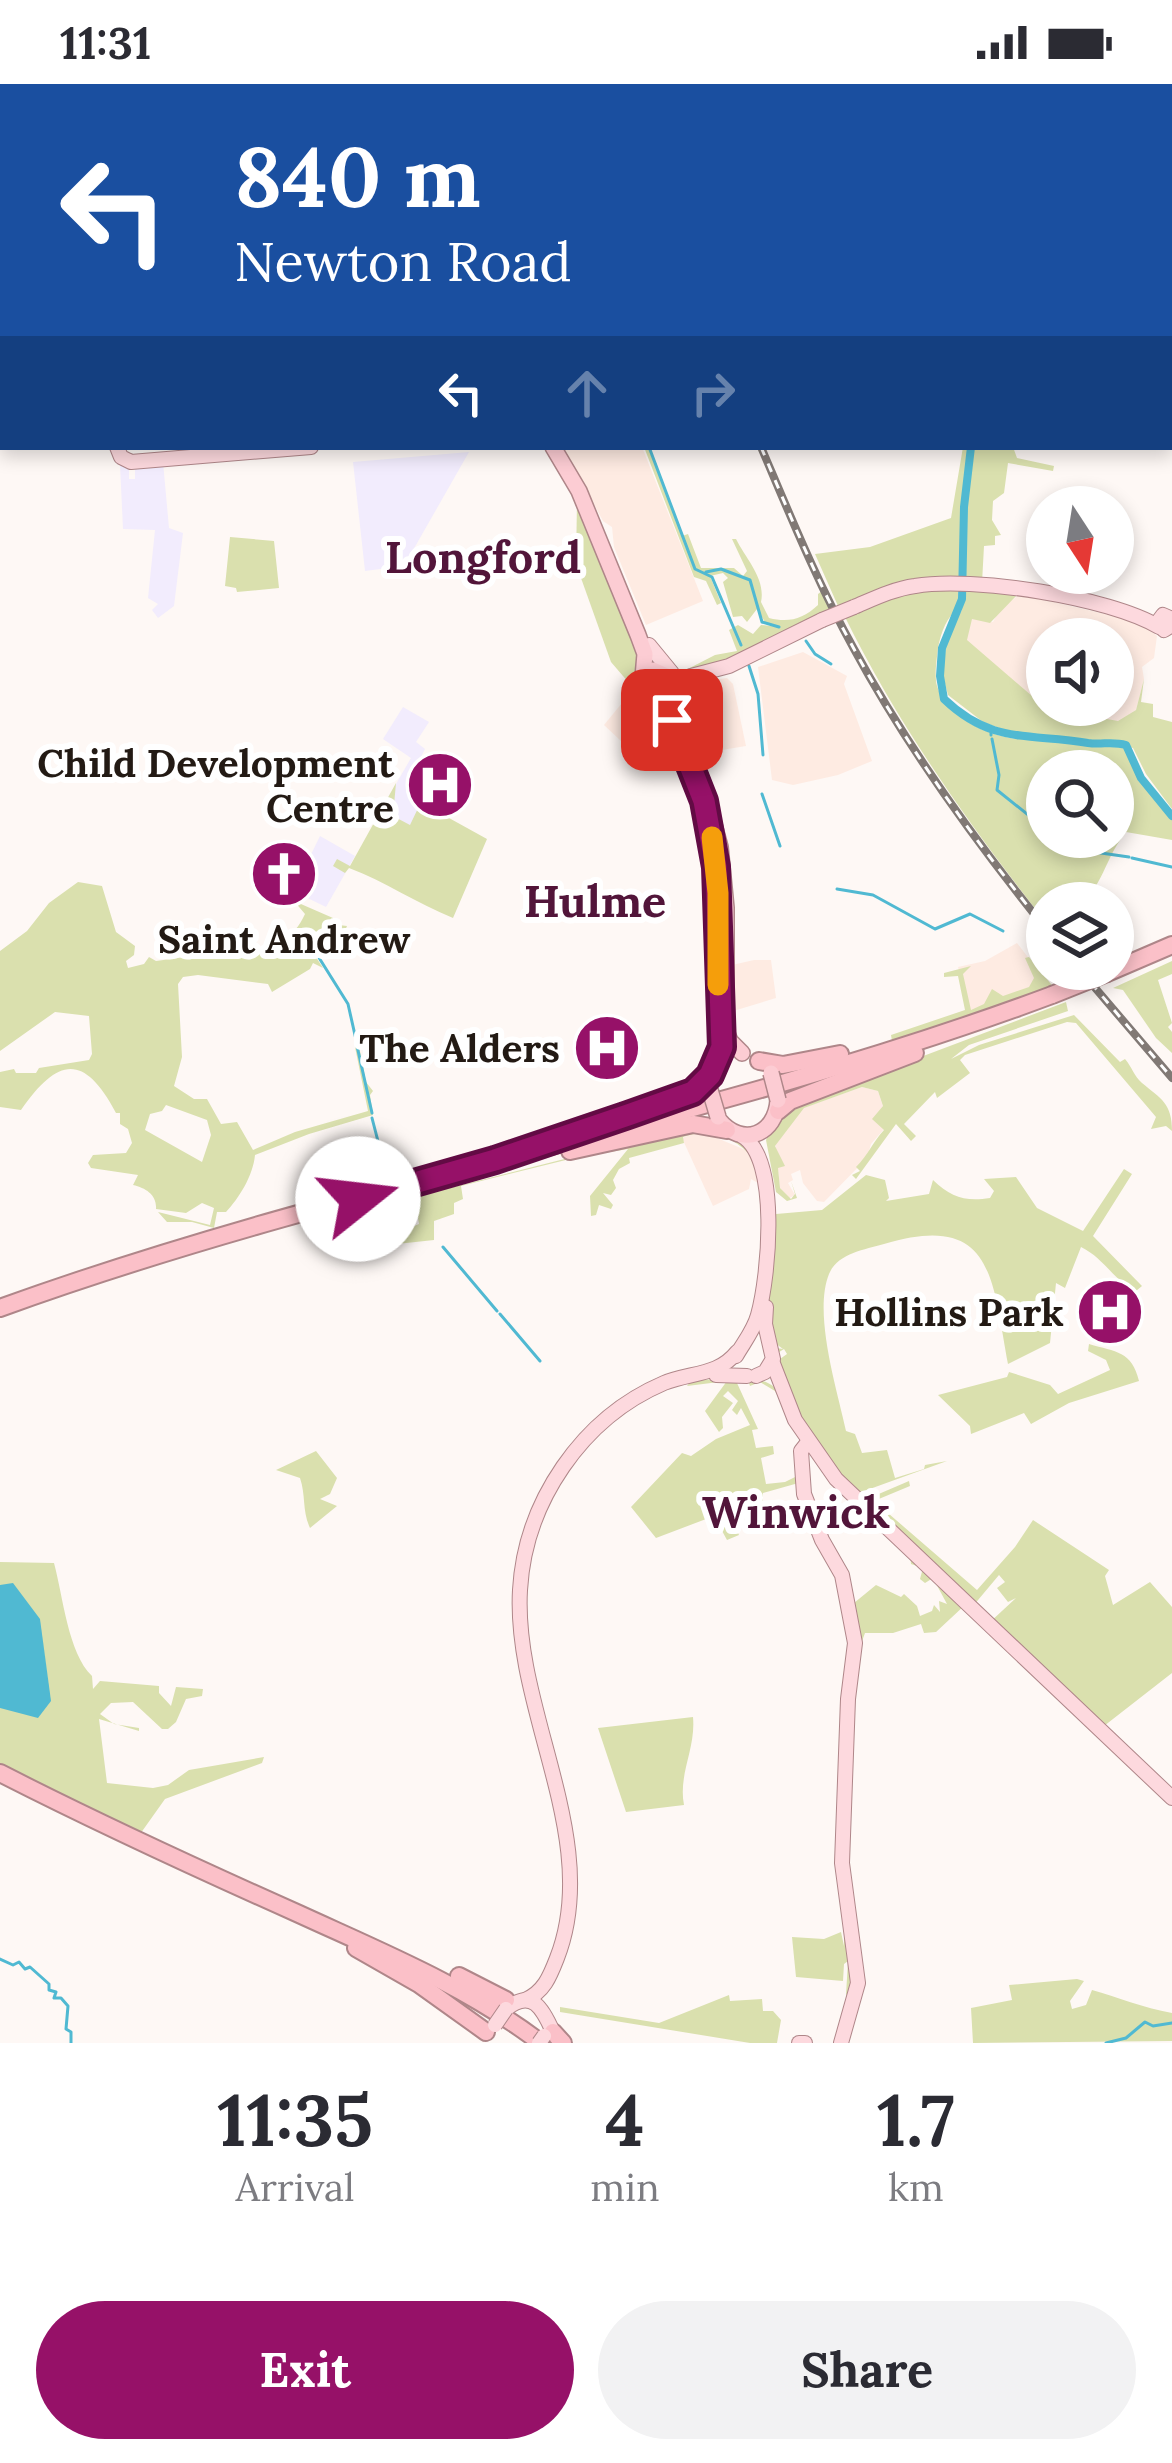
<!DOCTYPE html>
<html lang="en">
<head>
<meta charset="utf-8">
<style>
	:root { --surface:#fff; --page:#f2f2f3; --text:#2b2b33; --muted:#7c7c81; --accent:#961168 }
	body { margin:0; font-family:Lora,serif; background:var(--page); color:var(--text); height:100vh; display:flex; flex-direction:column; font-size:45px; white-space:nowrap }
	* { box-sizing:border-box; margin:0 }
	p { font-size:39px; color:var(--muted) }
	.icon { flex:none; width:66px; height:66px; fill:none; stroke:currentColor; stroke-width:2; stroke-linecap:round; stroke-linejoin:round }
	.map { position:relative; height:1959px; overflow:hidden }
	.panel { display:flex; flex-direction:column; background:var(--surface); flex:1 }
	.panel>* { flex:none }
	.banner { position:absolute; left:0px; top:0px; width:1173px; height:366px; box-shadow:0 6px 18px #0003; background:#1a4fa0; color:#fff; overflow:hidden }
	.needle { width:78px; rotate:168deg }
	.buttons { position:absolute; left:1026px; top:402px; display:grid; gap:24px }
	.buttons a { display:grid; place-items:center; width:108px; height:108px; border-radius:50%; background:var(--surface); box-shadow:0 6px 18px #0003; font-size:60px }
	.pin { position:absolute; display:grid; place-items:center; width:102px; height:102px; color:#fff; margin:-51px; border-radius:24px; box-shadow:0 6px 18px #0006 }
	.me { position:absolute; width:132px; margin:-66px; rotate:74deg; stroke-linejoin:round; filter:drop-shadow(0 0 9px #0008) }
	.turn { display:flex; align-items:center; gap:42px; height:252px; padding:0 36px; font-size:54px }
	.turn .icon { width:156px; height:156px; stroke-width:2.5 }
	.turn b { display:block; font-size:84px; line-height:102px }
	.lanes { display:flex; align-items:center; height:114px; padding:0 36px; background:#0003; justify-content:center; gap:60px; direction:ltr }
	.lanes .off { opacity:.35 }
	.eta { display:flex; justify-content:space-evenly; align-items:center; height:204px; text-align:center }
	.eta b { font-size:72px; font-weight:700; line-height:84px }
	.action { display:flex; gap:24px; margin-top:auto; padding:24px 36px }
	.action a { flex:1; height:138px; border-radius:72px; background:var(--accent); color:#fff; font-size:48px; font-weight:700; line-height:138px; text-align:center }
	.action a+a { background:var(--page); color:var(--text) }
	.status { display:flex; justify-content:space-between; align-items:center; height:84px; padding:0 60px; background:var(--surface); direction:ltr }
	.status svg { height:33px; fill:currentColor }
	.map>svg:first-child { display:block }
	.commercial { fill:#feebe2; fill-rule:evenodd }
	.education { fill:#f2ecfd }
	.green { fill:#dae0ae; fill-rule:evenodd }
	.water { fill:#50b9d2 }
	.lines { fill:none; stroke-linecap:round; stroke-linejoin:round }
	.stream { stroke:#50b9d2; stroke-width:3 }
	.river { stroke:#50b9d2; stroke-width:8 }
	.primary-casing { stroke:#af8689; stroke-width:16 }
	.trunk-casing { stroke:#af8689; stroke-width:18 }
	.motorway-casing { stroke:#af8689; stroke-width:20 }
	.primary { stroke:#fdd9de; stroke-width:14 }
	.trunk { stroke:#fcccd3; stroke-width:15 }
	.motorway { stroke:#fbc0c8; stroke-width:16 }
	.rail-casing { stroke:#817975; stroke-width:8 }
	.rail { stroke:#fff; stroke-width:3; stroke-dasharray:9; stroke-linecap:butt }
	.primary-bridge-casing { stroke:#af8689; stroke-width:16; stroke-linecap:butt }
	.trunk-bridge-casing { stroke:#af8689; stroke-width:18; stroke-linecap:butt }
	.motorway-bridge-casing { stroke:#af8689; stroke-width:20; stroke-linecap:butt }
	.primary-bridge { stroke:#fdd9de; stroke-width:14 }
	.trunk-bridge { stroke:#fcccd3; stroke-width:15 }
	.motorway-bridge { stroke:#fbc0c8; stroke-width:16 }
	.route-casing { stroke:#620b44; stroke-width:30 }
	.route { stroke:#961168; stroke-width:21 }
	.slow { stroke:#f59e0b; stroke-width:21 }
	.labels { text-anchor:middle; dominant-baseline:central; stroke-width:12; stroke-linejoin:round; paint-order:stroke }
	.poi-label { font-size:39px; font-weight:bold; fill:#231a14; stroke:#fff; text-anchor:end }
	.quarter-label { font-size:45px; font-weight:bold; fill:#52153a; stroke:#fff }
</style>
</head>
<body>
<div class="status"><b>11:31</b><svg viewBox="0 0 49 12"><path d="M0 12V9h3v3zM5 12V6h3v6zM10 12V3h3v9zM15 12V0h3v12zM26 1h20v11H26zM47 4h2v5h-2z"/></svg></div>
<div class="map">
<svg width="1172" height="1959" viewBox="0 0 1172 1959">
	<rect width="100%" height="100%" fill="#fef8f5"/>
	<!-- commercial -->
	<g class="commercial">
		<polygon points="563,363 642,363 703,517 646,541 614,463 612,443 603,437"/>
		<path d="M1020,510l123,29 14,13 -3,22 -12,9 2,12 -8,31 -18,12 -72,-13 -81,-68 3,-26 25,7 6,-12zM1047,555h66v66h-66z"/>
		<polygon points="803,568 847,592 844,600 872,677 838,691 793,701 772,696 758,583"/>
		<polygon points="727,594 733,600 746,662 698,670 694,666 683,606 692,599"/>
		<polygon points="631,608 657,626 668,652 639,674 604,641"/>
		<polygon points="1017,859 1052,904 970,931 958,883 985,877"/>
		<polygon points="754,876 771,876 776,914 730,928 734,907 732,881"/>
		<polygon points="862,1003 878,1007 883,1022 876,1032 884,1045 871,1060 867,1074 824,1118 817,1117 803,1099 800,1086 791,1090 793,1096 788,1099 795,1111 788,1115 780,1104 775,1058 803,1024"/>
		<polygon points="700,1047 748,1067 754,1076 758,1099 751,1095 749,1105 713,1122 682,1054"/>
	</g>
	<!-- education -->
	<g class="education">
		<polygon points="469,368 404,482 365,487 353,378"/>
		<polygon points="163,378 169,444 183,449 174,522 158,534 152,526 158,520 148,514 155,446 123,445 120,381 129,381 129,395 135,395 135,381"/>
		<polygon points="403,623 429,638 416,658 425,665 416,683 436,695 410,742 381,726 411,674 383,655"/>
		<polygon points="320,752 355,772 326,823 293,807"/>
	</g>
	<!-- green -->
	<g class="green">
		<path d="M644,363h4l34,89 6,-2 13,34h33l9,8 4,-5 -15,-32h4c10,20 30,40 25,63l8,16c20,5 34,1 49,-13v-11l4,-3 11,23 -85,41 -68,18 35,-18 22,-4 -8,-21 9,-5 15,9 8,-9 19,2 -15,-5 -8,-13 -10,13 -5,-6 -9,1 -10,-35 5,-4 -5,-5 -13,3 11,27 -4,2 -11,-24 -12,-4z"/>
		<polygon points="963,363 1013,363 1017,374 1054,382 1053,387 1008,379 1004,409 993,417 992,436 1001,451 995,452 995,461 984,462 982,499 909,495 838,522 815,470 870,463 951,434"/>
		<polygon points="577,417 640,564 640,588 629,599 611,578 576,480"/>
		<polygon points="230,453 274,457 279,504 237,508 236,504 225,502"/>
		<path d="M958,503l1,21c-12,8 -18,24 -21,40 -1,10 -4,27 -1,38 10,34 60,55 92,53l-46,-17 -35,-27 -5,-19 4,-43 14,-21 6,-24 51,6 -28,29 -18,-4 -5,21 79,68 72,13 18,-11 8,-31 -3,23 12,2v13l19,5v87l-26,-35 -13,-26 -27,-7 -12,4 31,2 15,32 32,40v21l-46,-8c-19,24 -20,42 -37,64l2,7h-44v21c-77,-98 -148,-197 -203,-309l49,-21zM1047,687h66v66h-66z"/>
		<path d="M433,693l3,2 -3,9 9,4 8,-11 13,7 -14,30 38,21 -34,79c-37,-15 -67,-36 -104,-50l-4,5 -12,-7 4,-7 13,7 46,-83 -3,33 17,9z"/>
		<path d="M78,798l24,4 14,46 19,14 -1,9 -8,6 2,7 16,-4 5,-7 7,4 66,-9 6,6c33,-9 61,-9 77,-44l-11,-13 39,17 6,7 8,1 -3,7 -9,-1 7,8 -39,-3 20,31 -10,-5 -3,6 -38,23 -4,-8 -70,-9 -15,2 -5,7 4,73 -8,29 20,13h13l14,25 16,-2 16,28 42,-18 73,-21 -13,-64 4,-1 7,36 7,9 -3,4 3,20 -64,19 -54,21c-2,21 -16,43 -29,57h-9l-3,16 -22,-6h-25l-9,-10 52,13 4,-17 -12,-5 -16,10 -30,-4c1,-14 -10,-21 -23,-24l5,-10 -47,-7 -3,-5 5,-8 33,-2 6,-10 -4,-14 -8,-5v-11h-4c-33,-62 -59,-54 -95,-3l-21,-3v-35l14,-3 2,4h20l3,-5 50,-8 3,-6 -3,-38 -34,-4 -55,39v-100l27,-20 22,-28zM166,1021l41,15 4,15 -9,27 -57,-32 5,-16 12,-3z"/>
		<polygon points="1029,873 1055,905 892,957 891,951 965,926 958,892 944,893 944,889 971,882 963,890 971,926 984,920 992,905 1003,912 1029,903 1034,894 1025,874"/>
		<polygon points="1172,877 1172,890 1158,896 1172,939 1168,943 1172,948 1172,969 1156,954 1123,906 1113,904"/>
		<path d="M1066,918l2,9 -99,34 -18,14 28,-14 95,-30 46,47 5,-3c7,8 9,17 17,24 19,16 30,20 30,48l-6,-5 -15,3 5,-12 -80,-94 -9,-1 -102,33 -5,5 10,13 -33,25 -2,-6 -31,32 12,12 -5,5 -15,-17 -40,55 -4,-4 8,-4 -4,-4c13,-13 16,-24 28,-37l-12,-11 11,-13 -5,-15 -16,-4 -58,21 -29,38 10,20 -7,2 2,20 11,11 4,-5 -4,-13 6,17 -10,3 -11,-9 -10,-52 17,-31z"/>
		<path d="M699,1041l42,15 13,20c-17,-23 -45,-32 -71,-23l1,6 -55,15 1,5 -11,6 -6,11 3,8 -5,7 -8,-2 10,12 -2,4 -12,-4 -3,10 -5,1 -1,-20 38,-47 -54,9 -113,28 2,13 -9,4v11l-20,7v19l-37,4 -5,-9 27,-11 -4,-25 7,-4z"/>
		<path d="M1124,1085l8,5 -39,62 49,50 -6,5c-21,-9 -32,-33 -55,-44l-16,41 -9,-5 -6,60 -42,21c-16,-85 -14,-153 -124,-120 -20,6 -46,9 -55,30 -16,40 8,115 17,157l9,3 7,19 25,-3 8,28 29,-9 1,-4 22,-4 -91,33c-32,-41 -68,-81 -76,-135l7,-5 -3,-5 -8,5v-6l7,1 -8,-6 -9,-23 10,-106 46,-4 44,-35 19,5 4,18 -3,3 43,-7 4,-14c18,17 32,22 57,18l4,-7 -10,-12 32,-2 21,31 46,23z"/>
		<path d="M1089,1260c27,8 43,7 50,37l-70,22 -38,21 -7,-11 -53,21 -1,-8 -32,-31 69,-18 2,-5 41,13 8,9 52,-24 -4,-10 -18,-9z"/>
		<path d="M739,1293c47,4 40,17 59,56l-23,-42 -15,-9 -10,4 -1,-3h-12l21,46 -6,1 4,18 17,-2 1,8 -13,4 5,26 19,-2 14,-7 3,7 -39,11v14l-30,14 6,14 -12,5 -13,-24 -58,22 -25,-31 51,-54 9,3 25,-17 34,-14 -9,-17 -4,7 -5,-5 6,-9 -10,-10 -5,5 10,7 -11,14 1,11 -4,4 -14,-21 22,-30 -40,5 4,-5z"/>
		<path d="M316,1367l21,27 -7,16 -10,5 17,7 -27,22c-8,-17 -4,-32 -10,-50l-24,-8z"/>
		<polygon points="909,1397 910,1402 874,1417 977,1506 1015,1463 1033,1436 1109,1486 1105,1492 1113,1521 1150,1498 1172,1523 1172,1589 1104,1642 989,1539 1016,1514 1008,1518 997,1504 1005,1498 999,1491 973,1522 867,1415"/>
		<polygon points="910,1468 965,1521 936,1548 924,1549 921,1540 893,1549 865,1549 858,1568 854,1519 876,1501 901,1513 904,1510 917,1522 920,1532 932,1527 934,1521 940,1528 939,1517 947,1520 933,1494 925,1499 920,1495 923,1484 911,1480"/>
		<path d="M0,1478l54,1c9,33 14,90 38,113l1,13 7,-8 59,5v7l12,13 5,-19 27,2 -1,7 -16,3 -10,23 -8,7h-6l-29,-27 -22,1 -11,11 14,10 25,4v3l-40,-12 8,64 46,5 15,-3 21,-15 75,-13 -2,6 -97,36 -27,38 -138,-71z"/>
		<path d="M693,1633c3,32 -15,57 -9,88l-58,7 -28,-84z"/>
		<polygon points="844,1845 854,1906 846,1911 848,1877 844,1880 843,1897 796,1893 792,1853 824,1855 841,1848 844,1862"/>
		<path d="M1077,1895l7,2 -14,20 2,8 14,-4 6,-15c25,7 51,18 80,23v28l-199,2 -2,-35 41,-8 -3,-15z"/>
		<polygon points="729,1911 730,1917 762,1915 763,1927 773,1927 781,1936 777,1959 750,1959 560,1928 560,1923 659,1939"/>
	</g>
	<!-- water -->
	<polygon class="water" points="13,1499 40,1535 51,1617 38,1634 0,1624 0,1501"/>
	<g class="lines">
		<!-- stream -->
		<g class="stream">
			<polyline points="649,363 695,485 712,493 741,561"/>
			<polyline points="706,488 721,485 750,496 762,538 779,543"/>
			<polyline points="806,557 815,570 831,580"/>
			<polyline points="749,582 758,610 763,671"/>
			<polyline points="991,647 991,651"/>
			<polyline points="992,655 999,691 997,706 1047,746"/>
			<polyline points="762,710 780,762"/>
			<polyline points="1062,753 1094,768 1129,773"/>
			<polyline points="1132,774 1172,783"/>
			<polyline points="837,805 873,811 935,845 970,830 1003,847"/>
			<polyline points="306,853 348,920 357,960"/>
			<polyline points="357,962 372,1029"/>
			<polyline points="372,1034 388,1096"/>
			<polyline points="394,1121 402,1152"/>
			<polyline points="443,1163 497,1227"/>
			<polyline points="500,1230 540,1277"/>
			<polyline points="0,1875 13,1881 19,1878 25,1885 30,1883 49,1900 49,1906 56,1908 54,1914 61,1914 68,1922 66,1945 71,1948 71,1959"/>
			<polyline points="1106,1959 1126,1954 1145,1938 1153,1942 1172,1939"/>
		</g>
		<!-- river -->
		<path class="river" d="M971,363l-7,60 -2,92 -20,49 -2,28 4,23c48,46 86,34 144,44 14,2 24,-2 38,2l15,33 31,38"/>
		<defs>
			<g id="primary">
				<polyline points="0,352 3,350"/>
				<polyline points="117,363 121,373 131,378 311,363"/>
				<path d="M854,523c19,-8 39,-18 61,-21 57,-10 194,11 244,41"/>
				<polyline points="1172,535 1163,531 1157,539 1164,546 1172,541"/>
				<polyline points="649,561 672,589"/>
				<polyline points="672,603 691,592 729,582 822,536"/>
				<path d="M736,1272c8,-14 18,-26 22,-41 11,-39 22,-157 -16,-179"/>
				<polyline points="772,1277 795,1336 836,1395 1172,1714"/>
				<polyline points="716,1291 747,1292"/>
				<polyline points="756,1292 765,1288 773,1275 765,1240 766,1223"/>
				<polyline points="808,1358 801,1367 804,1410 822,1456 842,1491 855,1559 848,1615 842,1779 858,1899 841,1959"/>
				<path d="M525,1916c19,-8 25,-24 32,-42 46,-118 -44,-247 -37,-368 5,-88 62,-172 144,-207 27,-11 54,-7 73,-31"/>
				<path d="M506,1925c26,-21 37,0 47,23"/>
				<polyline points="799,1959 805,1959"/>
			</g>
			<g id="trunk">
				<polyline points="426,0 426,3"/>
				<polyline points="553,363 579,407 638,551 645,570 643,593"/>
				<polyline points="672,604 665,614 653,616 644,610 641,598 653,586 669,593 675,626 703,700 720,763 726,824 726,947 730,957 742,969"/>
				<polyline points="718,978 722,963 721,946"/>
				<path d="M719,1036c23,28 57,15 59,-20"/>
			</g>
			<g id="motorway">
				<polyline points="1107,889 1172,861"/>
				<polyline points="759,977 783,981 840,970"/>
				<polyline points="655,1022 697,1006 710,991"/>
				<polyline points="778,1027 790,1017 915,969"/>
				<polyline points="570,1067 693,1040 727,1046"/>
				<path d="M0,1224c344,-125 709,-185 1052,-313"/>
				<path d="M0,1689c98,50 198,96 299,141 85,39 167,72 242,129"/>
				<polyline points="356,1864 419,1900 486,1948"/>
				<polyline points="459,1892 506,1916"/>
				<polyline points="553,1948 563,1959"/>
			</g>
		</defs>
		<!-- primary casing -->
		<use href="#primary" class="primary-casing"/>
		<!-- trunk casing -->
		<use href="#trunk" class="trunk-casing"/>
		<!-- motorway casing -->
		<use href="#motorway" class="motorway-casing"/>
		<!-- primary -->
		<use href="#primary" class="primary"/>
		<!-- trunk -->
		<use href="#trunk" class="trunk"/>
		<!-- motorway -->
		<use href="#motorway" class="motorway"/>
		<defs>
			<g id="rail">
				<polyline points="604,0 606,3"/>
				<path d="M761,363c29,68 57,137 93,202 54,100 121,192 193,281"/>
				<polyline points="1079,885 1172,994"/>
			</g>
		</defs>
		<!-- rail casing -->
		<use href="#rail" class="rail-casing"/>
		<!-- rail -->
		<use href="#rail" class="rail"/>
		<defs>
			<g id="primary-bridge">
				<polyline points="822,536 854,523"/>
				<polyline points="495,1941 506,1925"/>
				<polyline points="539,1959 544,1952"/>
			</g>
			<g id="trunk-bridge">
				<polyline points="771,989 778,1016"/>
				<polyline points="710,1006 718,1033"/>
			</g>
			<polyline id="motorway-bridge" points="1052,911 1107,889"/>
		</defs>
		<!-- primary-bridge casing -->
		<use href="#primary-bridge" class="primary-bridge-casing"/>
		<!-- trunk-bridge casing -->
		<use href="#trunk-bridge" class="trunk-bridge-casing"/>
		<!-- motorway-bridge casing -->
		<use href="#motorway-bridge" class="motorway-bridge-casing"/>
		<!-- primary-bridge -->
		<use href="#primary-bridge" class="primary-bridge"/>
		<!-- trunk-bridge -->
		<use href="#trunk-bridge" class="trunk-bridge"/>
		<!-- motorway-bridge -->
		<use href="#motorway-bridge" class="motorway-bridge"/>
	</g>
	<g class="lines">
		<defs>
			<polyline id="route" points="358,1115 495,1076 628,1031 693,1008 710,991 722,963 716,783 704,717 672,636"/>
		</defs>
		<!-- route casing -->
		<use href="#route" class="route-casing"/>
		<!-- route -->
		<use href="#route" class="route"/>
		<!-- slow -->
		<polyline class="slow" points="712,753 718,809 718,901"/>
	</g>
	<!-- icons -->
	<defs>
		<symbol id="hospital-disc" viewBox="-11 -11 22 22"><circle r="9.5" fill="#961168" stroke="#fff"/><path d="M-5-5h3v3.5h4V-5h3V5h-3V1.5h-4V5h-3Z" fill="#fff"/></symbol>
		<symbol id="church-disc" viewBox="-11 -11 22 22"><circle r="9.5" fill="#961168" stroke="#fff"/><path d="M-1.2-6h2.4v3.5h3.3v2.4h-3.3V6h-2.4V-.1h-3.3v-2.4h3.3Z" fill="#fff"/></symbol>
	</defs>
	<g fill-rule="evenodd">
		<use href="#hospital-disc" x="402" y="663" width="76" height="76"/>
		<use href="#church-disc" x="246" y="752" width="76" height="76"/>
		<use href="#hospital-disc" x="569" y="926" width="76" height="76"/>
		<use href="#hospital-disc" x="1072" y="1190" width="76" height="76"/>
	</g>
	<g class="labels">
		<!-- poi labels -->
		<g class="poi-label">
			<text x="394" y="679">Child Development<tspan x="394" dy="45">Centre</tspan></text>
			<text x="284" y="855" text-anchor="middle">Saint Andrew</text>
			<text x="560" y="964">The Alders</text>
			<text x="1064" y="1228">Hollins Park</text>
		</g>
		<!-- quarter labels -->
		<g class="quarter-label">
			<text x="483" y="472">Longford</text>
			<text x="595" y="816">Hulme</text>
			<text x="796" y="1427">Winwick</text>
		</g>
	</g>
</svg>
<div class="buttons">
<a><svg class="needle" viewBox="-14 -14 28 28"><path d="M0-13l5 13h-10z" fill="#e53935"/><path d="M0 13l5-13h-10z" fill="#7c7c81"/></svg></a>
<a><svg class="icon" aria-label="sound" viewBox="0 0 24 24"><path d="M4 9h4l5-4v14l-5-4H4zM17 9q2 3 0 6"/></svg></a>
<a><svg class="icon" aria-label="search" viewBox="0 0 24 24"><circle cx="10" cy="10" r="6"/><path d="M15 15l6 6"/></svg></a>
<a><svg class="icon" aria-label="layers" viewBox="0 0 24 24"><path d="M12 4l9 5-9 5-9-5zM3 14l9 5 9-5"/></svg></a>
</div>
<div class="pin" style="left:672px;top:636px;background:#d93025"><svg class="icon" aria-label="arrive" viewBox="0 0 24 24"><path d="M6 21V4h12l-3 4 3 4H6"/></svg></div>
<svg class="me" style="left:358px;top:1115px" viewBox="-20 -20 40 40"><circle r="19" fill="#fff"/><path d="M0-13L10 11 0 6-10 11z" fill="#961168"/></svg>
<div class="banner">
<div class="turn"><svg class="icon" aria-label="left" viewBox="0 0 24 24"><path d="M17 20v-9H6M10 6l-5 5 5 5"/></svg><div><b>840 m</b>Newton Road</div></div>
<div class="lanes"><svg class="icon" aria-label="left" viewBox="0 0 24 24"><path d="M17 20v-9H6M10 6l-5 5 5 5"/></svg><svg class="icon off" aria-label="ahead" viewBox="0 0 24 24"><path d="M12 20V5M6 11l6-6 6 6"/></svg><svg class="icon off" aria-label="right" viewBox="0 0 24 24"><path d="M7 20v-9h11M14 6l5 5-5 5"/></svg></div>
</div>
</div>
<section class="panel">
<div class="eta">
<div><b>11:35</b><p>Arrival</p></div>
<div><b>4</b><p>min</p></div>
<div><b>1.7</b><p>km</p></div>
</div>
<div class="action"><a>Exit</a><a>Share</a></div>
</section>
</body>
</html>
